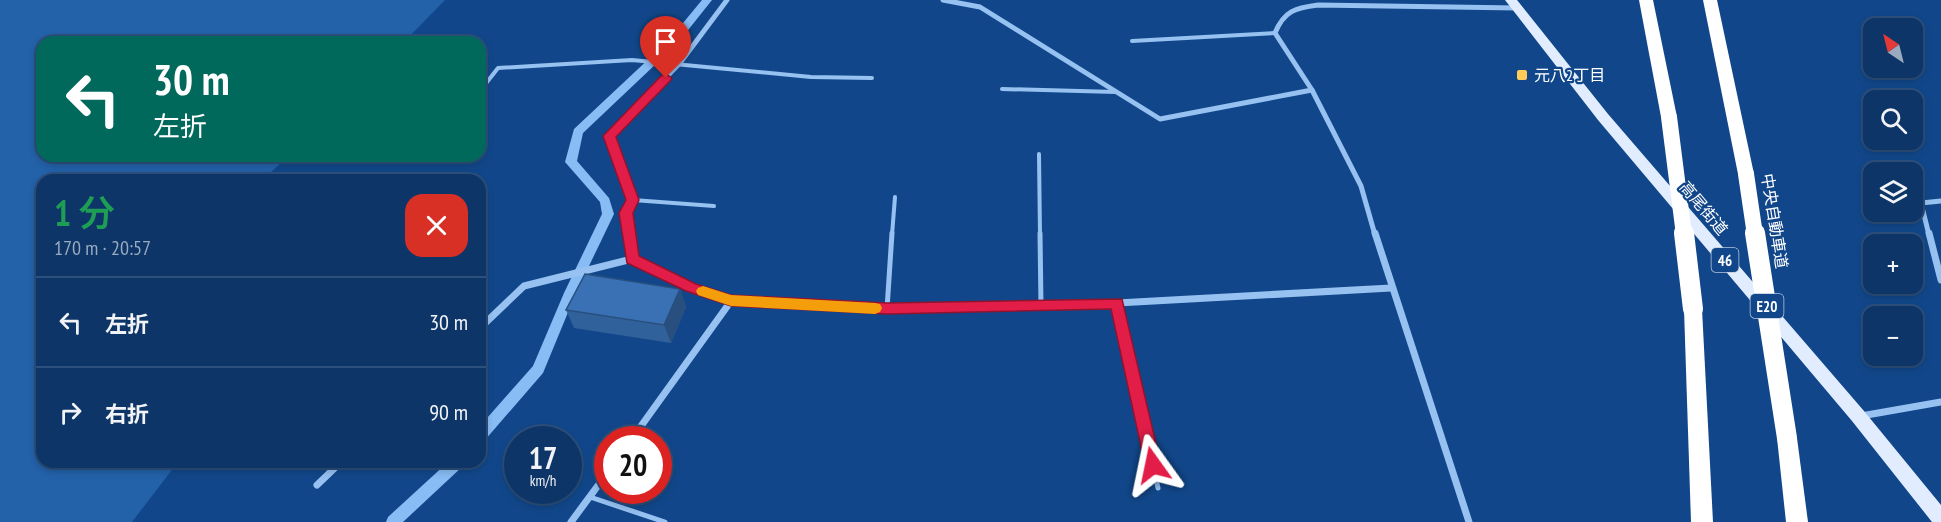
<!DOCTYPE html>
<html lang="ja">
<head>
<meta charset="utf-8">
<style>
	:root { --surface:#0d3568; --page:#163d6e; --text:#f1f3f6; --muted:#9aabc0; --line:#2d507c }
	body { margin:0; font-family:"PT Sans Narrow","Noto Sans JP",sans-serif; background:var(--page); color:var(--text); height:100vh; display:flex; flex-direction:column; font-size:22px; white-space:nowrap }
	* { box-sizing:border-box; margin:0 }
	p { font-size:20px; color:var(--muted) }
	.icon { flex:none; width:33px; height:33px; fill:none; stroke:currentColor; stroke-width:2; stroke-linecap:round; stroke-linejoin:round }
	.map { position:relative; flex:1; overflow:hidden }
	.details { position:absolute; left:36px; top:174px; width:450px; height:294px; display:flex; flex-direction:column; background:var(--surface); border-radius:18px; box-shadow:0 3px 9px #0003,0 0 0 2px var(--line) }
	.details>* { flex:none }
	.top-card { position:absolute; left:36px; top:36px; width:450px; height:126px; border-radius:18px; box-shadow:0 3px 9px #0003,0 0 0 2px var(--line); background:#00695c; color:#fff; overflow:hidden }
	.needle { width:39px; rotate:325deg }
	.controls { position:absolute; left:1863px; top:18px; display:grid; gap:12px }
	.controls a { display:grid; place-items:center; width:60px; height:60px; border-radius:12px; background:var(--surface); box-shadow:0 3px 9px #0003,0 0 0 2px var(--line); font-size:30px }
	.speed { position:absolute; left:504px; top:426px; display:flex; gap:12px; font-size:30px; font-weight:700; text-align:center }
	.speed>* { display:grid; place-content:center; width:78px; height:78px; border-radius:50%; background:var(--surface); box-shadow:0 3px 9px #0003,0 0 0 2px var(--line); line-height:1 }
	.speed small { font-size:15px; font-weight:400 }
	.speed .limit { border:9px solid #d22; background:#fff; color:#111 }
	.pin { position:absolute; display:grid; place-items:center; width:51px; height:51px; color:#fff; margin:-62px -26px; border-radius:50% 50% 50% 0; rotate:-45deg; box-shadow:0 0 6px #0007 }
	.pin .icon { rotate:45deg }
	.me { position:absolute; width:66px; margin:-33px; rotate:348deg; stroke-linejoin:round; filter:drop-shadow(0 0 4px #0008) }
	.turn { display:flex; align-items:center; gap:21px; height:126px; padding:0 18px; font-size:27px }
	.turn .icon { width:78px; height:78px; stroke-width:2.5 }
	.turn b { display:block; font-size:42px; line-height:51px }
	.round { display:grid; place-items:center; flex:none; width:63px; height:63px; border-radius:18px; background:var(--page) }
	.head { display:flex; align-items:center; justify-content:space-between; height:102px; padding:0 18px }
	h1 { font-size:36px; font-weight:600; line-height:45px; color:#1e9e55 }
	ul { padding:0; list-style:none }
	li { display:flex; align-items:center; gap:18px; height:90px; padding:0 18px; border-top:2px solid var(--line) }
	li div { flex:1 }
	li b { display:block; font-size:22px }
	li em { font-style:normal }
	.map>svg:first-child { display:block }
	.green { fill:#2361a9 }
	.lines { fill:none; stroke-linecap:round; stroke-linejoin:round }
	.stream { fill:#88bcf5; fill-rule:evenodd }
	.service-far1 { stroke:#97c1f1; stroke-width:4 }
	.service { stroke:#97c1f1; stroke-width:5 }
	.minor-far1 { stroke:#97c1f1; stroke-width:5 }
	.minor { stroke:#97c1f1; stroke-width:7 }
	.primary { fill:#e1edff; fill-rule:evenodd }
	.motorway { fill:#fff; fill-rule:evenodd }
	.motorway-bridge-far1 { stroke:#fff; stroke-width:16 }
	.motorway-bridge { stroke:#fff; stroke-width:20 }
	.wall { fill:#31619b }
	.shaded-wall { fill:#284f7e }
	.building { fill:#3971b4; stroke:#284f7e; stroke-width:1.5 }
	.route { fill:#e11d48; stroke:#92132f; stroke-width:1.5 }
	.slow { fill:#f59e0b }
	.poi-dot { fill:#ffcc57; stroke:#11478a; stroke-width:2 }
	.labels { text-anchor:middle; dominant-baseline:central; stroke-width:4.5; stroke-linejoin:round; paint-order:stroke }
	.shield { fill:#11478a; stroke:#b8c8dc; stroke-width:1.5 }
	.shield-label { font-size:15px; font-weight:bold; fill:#fff }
	.poi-label { font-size:16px; fill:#fff; stroke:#11478a; text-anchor:start }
	.street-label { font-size:16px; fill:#fff; stroke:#11478a }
</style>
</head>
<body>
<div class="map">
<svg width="1941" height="522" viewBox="0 0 1941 522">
	<rect width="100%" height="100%" fill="#11478a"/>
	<!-- green -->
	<polygon class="green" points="0,0 445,0 404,42 42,42 42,156 288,156 263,180 42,180 42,462 178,462 132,522 0,522"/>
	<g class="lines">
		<!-- stream -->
		<g class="stream">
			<polygon points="702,0 712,0 677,44 583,133 577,161 609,198 614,214 576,293 543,373 485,440 480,442 480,426 533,366 564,293 602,214 600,202 565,162 574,129 669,40"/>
			<polygon points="448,462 465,462 463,466 403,522 386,522 388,517"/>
		</g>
		<!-- service-far1 -->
		<g class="service-far1">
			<polyline points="1132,41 1275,33"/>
			<polyline points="1002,89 1116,92"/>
			<polyline points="480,91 498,68 632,60 811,77 872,78"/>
			<polyline points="1039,154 1040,235"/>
			<polyline points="633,200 714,206"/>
			<polyline points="892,235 895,197"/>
		</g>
		<!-- service -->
		<g class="service">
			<polyline points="1040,233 1041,306"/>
			<polyline points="1117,303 1158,488"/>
			<polyline points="887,309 892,233"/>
			<polyline points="590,497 665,522"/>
		</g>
		<!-- minor-far1 -->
		<g class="minor-far1">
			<polyline points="943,0 980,7 1160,119 1312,90"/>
			<polyline points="629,235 626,213 633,200 609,136 680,63 727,0"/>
			<path d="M1375,235l-14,-49 -49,-96 -37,-57c9,-22 20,-25 43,-28l199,3"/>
			<polyline points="1929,235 1921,203 1941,201"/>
		</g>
		<!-- minor -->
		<g class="minor">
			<polyline points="629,233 632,259 691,287 731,301 887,309 1117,303 1391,288"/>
			<polyline points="1375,233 1469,522"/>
			<polyline points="1929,233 1941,280"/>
			<polyline points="480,328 524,286 632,259"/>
			<polyline points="1861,416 1941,402"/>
			<polyline points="631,440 731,301"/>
			<polyline points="317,485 341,462"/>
			<polyline points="571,522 608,472"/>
		</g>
		<!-- primary -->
		<polygon class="primary" points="1505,0 1517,0 1608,114 1864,411 1941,505 1941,522 1932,522 1852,421 1598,120"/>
		<!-- motorway -->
		<g class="motorway">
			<polygon points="1639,0 1653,0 1677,117 1675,121 1663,121 1661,117"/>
			<polygon points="1703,0 1717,0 1754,174 1752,178 1740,178 1738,174"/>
			<polygon points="1693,302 1700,304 1702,309 1713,522 1691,522 1684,309 1686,304"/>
			<polygon points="1787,429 1794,432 1797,438 1808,522 1786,522 1777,438 1780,432"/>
		</g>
		<!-- motorway-bridge-far1 -->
		<g class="motorway-bridge-far1">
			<polyline points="1669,117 1684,235"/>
			<polyline points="1746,174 1755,235"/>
		</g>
		<!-- motorway-bridge -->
		<g class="motorway-bridge">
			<polyline points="1684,233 1693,309"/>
			<polyline points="1755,233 1787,438"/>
		</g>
	</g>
	<!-- wall -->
	<polygon class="wall" points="680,289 686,307 671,343 574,328 566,310"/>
	<!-- shaded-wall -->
	<polygon class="shaded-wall" points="680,289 686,307 671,343 664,325"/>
	<!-- building -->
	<polygon class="building" points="585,274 680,289 664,325 566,310"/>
	<!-- route -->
	<polygon class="route" points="666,74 672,78 670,81 616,137 639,200 633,213 639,256 696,284 731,295 887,303 1122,299 1161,465 1158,470 1153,472 1147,470 1145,465 1111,309 887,314 731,306 686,291 627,263 619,213 626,200 603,136 662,75"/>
	<!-- slow -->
	<polygon class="slow" points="703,286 731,295 875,303 880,304 882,308 880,312 875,314 731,306 698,295 696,291 698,288"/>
	<!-- markers -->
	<rect class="poi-dot" x="1516" y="69" width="12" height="12" rx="3"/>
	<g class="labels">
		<!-- shield labels -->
		<g class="shield">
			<rect x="1711.5" y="248" width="27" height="24" rx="4.5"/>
			<rect x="1750.5" y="294" width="33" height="24" rx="4.5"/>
		</g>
		<g class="shield-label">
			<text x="1725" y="260">46</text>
			<text x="1767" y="306">E20</text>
		</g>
		<!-- poi labels -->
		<g class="poi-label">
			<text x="1534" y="75">元八2丁目</text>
		</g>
		<!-- street labels -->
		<g class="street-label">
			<text transform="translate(1704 208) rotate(50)">高尾街道</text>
			<text transform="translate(1775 221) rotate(81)">中央自動車道</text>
		</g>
	</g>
</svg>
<div class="controls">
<a><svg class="needle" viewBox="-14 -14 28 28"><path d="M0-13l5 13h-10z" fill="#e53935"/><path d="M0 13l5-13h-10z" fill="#9aabc0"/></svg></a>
<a><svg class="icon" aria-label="search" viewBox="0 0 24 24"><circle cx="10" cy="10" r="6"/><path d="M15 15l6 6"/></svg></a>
<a><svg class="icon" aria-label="layers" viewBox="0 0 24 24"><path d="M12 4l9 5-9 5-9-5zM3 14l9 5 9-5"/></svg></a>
<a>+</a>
<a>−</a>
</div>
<div class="speed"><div>17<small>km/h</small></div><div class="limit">20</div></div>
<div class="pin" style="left:666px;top:78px;background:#d93025"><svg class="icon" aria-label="arrive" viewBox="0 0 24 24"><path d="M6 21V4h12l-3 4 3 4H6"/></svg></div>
<svg class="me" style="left:1153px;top:465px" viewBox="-20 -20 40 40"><path d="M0-17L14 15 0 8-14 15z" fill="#e11d48" stroke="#fff" stroke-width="4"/></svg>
<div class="top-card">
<div class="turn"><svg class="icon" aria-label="left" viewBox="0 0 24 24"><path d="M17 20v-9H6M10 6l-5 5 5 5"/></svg><div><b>30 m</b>左折</div></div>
</div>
<section class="details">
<div class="head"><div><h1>1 分</h1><p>170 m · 20:57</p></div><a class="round" style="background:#d93025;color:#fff"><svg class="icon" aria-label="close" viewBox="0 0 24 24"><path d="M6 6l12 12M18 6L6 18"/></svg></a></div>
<ul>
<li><svg class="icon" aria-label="left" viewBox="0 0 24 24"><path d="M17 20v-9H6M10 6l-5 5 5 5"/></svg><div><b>左折</b></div><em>30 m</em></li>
<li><svg class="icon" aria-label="right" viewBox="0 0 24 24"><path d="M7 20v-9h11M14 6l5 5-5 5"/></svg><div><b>右折</b></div><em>90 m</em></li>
</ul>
</section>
</div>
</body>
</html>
